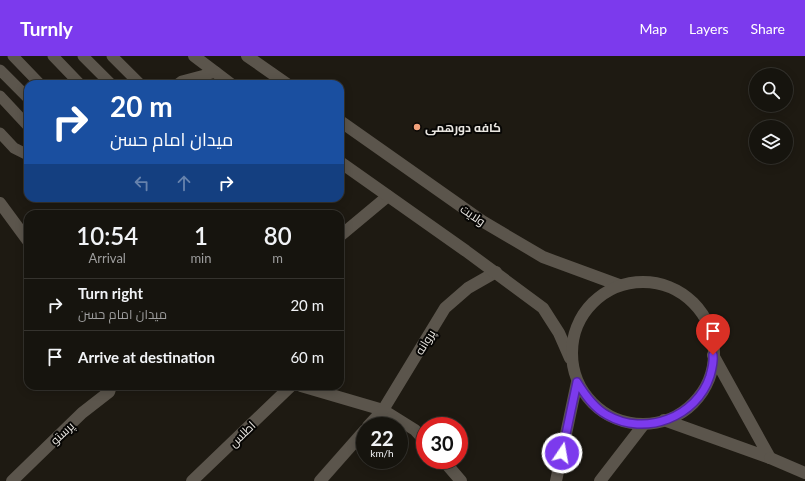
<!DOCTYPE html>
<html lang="en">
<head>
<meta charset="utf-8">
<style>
	:root { --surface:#16140e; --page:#23211c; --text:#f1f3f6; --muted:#9e9e9e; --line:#35332e; --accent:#7c3aed }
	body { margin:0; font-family:Lato,Cairo,sans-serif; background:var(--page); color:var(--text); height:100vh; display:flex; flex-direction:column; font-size:15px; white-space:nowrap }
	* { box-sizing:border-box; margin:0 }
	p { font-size:13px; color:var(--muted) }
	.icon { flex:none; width:22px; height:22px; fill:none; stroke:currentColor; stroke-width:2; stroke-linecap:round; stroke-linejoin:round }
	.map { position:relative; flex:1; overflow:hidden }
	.details { position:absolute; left:24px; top:154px; width:320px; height:180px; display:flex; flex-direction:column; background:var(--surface); border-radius:12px; box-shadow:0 2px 10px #0003,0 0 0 1px var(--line) }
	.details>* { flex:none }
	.hud { position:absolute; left:24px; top:24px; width:320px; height:122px; border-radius:12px; box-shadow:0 2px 10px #0003,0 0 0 1px var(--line); background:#1a4fa0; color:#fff; overflow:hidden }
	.controls { position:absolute; left:749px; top:12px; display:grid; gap:8px }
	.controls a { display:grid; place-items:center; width:44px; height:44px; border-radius:50%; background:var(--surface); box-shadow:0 2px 10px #0003,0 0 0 1px var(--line); font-size:20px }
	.speed { position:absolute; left:356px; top:361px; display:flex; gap:8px; font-size:20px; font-weight:700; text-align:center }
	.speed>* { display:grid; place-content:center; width:52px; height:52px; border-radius:50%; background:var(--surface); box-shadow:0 2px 10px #0003,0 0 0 1px var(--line); line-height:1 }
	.speed small { font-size:10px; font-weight:400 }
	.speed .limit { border:6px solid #d22; background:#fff; color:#111 }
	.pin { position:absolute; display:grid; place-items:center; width:34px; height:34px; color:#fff; margin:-41px -17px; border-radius:50% 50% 50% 0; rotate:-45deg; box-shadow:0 0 4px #0007 }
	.pin .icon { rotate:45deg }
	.me { position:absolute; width:44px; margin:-22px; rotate:12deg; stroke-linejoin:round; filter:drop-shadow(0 0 3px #0008) }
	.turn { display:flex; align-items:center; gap:14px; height:84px; padding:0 20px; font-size:18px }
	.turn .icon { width:52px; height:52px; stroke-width:2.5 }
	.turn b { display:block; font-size:28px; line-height:34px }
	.lanes { display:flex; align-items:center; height:38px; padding:0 20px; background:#0003; justify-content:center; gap:20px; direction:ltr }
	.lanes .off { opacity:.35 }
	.eta { display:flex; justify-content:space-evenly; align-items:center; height:68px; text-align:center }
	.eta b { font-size:24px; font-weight:600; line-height:28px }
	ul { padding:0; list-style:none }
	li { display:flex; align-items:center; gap:12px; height:52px; padding:0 20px; border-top:1px solid var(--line) }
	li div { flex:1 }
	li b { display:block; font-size:15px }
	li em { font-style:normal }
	header { display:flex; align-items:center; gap:24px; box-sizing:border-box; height:56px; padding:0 20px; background:var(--accent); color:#fff }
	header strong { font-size:19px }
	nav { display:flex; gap:22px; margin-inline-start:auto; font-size:14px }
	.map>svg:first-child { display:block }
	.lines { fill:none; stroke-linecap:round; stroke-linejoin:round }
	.lane { stroke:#5b554c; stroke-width:11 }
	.street { stroke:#5b554c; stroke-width:12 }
	.secondary { stroke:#5b554c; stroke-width:12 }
	.route-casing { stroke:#51269a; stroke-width:10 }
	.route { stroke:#7c3aed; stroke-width:7 }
	.poi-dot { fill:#f1a17b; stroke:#070604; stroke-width:1.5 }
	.labels { text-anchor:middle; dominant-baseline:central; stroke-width:4; stroke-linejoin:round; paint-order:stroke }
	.poi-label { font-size:12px; font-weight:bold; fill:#e9e6e1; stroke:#070604; text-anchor:start }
	.street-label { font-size:12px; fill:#e9e6e1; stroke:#070604 }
</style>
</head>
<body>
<header>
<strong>Turnly</strong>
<nav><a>Map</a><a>Layers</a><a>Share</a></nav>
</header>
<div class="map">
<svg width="805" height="425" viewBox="0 0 805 425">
	<rect width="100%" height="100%" fill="#1e1a12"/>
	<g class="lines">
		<!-- lane -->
		<g class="lane">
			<polyline points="13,0 40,28"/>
			<polyline points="53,0 80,28"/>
			<polyline points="83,0 111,28"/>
			<polyline points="112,0 140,28"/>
			<polyline points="0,14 28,42"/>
			<polyline points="178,28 182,25 216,16"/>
			<polyline points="0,40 28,70"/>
			<polyline points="0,77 14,92 28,99"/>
		</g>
		<!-- street -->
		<g class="street">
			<polyline points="0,147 28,185"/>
			<polyline points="340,180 388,140"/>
			<polyline points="301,330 383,354 415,374 425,385"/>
			<polyline points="368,370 383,354 445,252 468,232 496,216"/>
			<polyline points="443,404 461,425"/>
			<polyline points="12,425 82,357 109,336 111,330"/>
			<polyline points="192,425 291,330"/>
			<polyline points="320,425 365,374"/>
			<polyline points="556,425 577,326"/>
			<polyline points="600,425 644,368"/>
		</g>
		<!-- secondary -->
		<g class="secondary">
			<polyline points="194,0 231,28"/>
			<polyline points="247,0 287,28"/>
			<polyline points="340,65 482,165 543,201 619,229"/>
			<polyline points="340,106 466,195 543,252 559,277 570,302"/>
			<circle cx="643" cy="297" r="71"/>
			<polyline points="664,364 770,402 713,299"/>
			<polyline points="770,402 805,417"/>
		</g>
	</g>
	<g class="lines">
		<defs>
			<path id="route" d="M562,397l15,-71c8,13 17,26 30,33 38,22 90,2 103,-39 2,-7 4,-14 3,-21"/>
		</defs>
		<!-- route casing -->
		<use href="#route" class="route-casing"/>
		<!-- route -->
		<use href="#route" class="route"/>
	</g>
	<!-- markers -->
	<circle class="poi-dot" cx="417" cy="71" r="4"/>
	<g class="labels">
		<!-- poi labels -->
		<g class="poi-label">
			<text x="425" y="71">کافه دورهمی</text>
		</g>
		<!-- street labels -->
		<g class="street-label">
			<text transform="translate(473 159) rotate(34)">ولایت</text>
			<text transform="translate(425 286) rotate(-58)">پروانه</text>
			<text transform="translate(62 377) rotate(-43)">پرستو</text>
			<text transform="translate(242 378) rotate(-44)">اطلس</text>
		</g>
	</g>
</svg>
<div class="controls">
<a><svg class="icon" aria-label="search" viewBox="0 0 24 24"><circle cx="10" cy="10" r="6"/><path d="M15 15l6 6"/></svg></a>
<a><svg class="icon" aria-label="layers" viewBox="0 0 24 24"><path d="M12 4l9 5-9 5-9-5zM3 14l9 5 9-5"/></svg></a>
</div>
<div class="speed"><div>22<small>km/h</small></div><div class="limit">30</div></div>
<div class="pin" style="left:713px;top:299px;background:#d93025"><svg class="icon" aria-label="arrive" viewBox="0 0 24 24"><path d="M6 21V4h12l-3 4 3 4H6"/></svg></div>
<svg class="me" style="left:562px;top:397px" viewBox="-20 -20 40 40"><circle r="17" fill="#7c3aed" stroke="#fff" stroke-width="3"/><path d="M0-11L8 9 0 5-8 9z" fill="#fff"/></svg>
<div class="hud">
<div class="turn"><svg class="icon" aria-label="right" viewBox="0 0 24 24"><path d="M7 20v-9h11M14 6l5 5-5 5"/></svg><div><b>20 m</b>میدان امام حسن</div></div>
<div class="lanes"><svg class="icon off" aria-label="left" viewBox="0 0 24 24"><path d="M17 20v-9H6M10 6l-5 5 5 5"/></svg><svg class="icon off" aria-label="ahead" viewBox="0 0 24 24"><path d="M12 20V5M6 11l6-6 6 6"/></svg><svg class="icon" aria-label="right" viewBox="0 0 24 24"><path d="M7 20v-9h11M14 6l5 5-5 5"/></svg></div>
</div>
<section class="details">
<div class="eta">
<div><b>10:54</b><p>Arrival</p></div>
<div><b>1</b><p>min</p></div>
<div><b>80</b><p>m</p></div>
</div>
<ul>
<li><svg class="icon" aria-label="right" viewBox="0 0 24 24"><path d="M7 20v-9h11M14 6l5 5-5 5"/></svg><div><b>Turn right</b><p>میدان امام حسن</p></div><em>20 m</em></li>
<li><svg class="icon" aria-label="arrive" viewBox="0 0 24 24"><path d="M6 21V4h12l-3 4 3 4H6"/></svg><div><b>Arrive at destination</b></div><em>60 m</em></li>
</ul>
</section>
</div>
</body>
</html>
